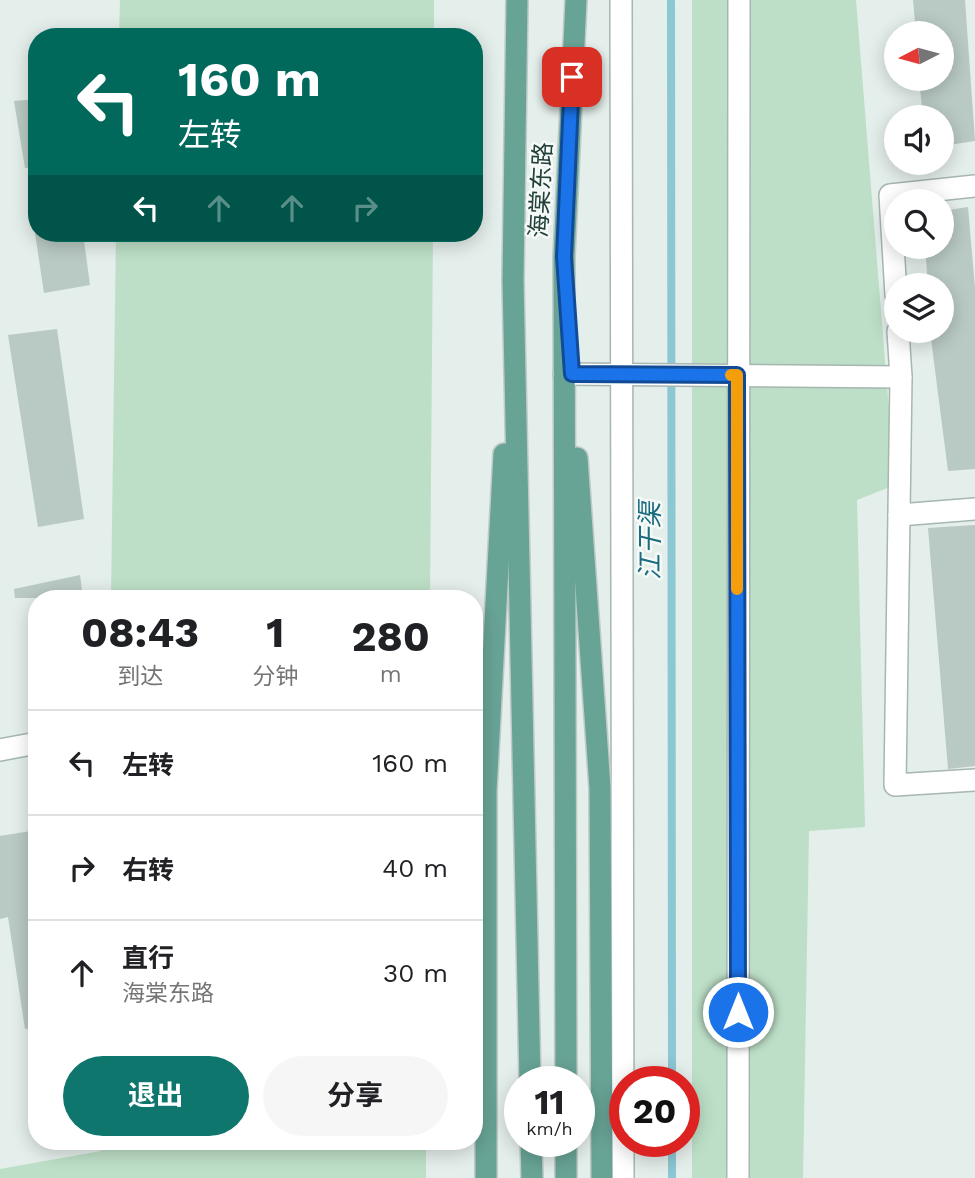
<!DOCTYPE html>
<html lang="zh">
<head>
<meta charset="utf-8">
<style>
	:root { --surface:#fff; --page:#f6f6f6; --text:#202124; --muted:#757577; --line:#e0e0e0; --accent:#0f766e }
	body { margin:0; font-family:"Work Sans","Noto Sans SC",sans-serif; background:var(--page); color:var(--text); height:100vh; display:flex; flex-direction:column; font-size:26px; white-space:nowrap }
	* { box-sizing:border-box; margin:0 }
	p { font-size:23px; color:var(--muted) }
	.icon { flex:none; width:38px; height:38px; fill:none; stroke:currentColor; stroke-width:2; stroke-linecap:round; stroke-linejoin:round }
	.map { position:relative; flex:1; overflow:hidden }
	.details { position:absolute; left:28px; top:590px; width:455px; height:560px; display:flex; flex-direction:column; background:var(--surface); border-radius:28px; box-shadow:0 4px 18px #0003 }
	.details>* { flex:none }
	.hud { position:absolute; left:28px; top:28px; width:455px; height:214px; border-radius:28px; box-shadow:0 4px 18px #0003; background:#00695c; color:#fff; overflow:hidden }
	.needle { width:46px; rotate:264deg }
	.tools { position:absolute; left:884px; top:21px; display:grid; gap:14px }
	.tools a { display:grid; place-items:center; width:70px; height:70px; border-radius:50%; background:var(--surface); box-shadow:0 4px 18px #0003; font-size:35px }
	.speed { position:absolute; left:504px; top:1066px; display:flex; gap:14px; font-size:35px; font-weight:700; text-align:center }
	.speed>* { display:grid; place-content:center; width:91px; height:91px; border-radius:50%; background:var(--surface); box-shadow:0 4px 18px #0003; line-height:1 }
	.speed small { font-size:18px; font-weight:400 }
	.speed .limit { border:10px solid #d22; background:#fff; color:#111 }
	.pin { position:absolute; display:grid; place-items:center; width:60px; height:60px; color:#fff; margin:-30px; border-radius:14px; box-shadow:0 4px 10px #0006 }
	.me { position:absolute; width:77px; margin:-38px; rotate:0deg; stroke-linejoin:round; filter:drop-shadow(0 0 5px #0008) }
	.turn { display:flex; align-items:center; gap:24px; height:147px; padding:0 35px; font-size:32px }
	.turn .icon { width:91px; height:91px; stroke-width:2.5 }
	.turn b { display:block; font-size:49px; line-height:60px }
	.lanes { display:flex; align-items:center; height:66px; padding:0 35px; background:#0003; justify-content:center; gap:35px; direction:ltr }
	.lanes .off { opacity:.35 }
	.eta { display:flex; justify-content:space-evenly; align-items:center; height:119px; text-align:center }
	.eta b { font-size:42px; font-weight:700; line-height:49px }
	.action { display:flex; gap:14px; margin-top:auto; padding:14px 35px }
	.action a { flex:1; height:80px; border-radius:42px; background:var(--accent); color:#fff; font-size:28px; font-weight:700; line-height:80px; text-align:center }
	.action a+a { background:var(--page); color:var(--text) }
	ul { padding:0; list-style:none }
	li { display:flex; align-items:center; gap:21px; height:105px; padding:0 35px; border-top:2px solid var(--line) }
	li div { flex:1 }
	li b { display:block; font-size:26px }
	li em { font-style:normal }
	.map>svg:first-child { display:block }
	.green { fill:#bddfc7 }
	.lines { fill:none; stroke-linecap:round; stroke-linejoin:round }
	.stream { stroke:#8cc7d4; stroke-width:8 }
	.building { fill:#b9c9c3 }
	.minor-casing { stroke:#a6b6b1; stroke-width:24 }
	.major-casing { stroke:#c1cac8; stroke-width:24 }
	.minor { stroke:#fff; stroke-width:21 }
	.major { stroke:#68a496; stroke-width:21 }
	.route-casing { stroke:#114b97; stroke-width:18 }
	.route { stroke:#1a73e8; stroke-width:12 }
	.slow { stroke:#f59e0b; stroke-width:12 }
	.labels { text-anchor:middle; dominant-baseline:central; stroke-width:5; stroke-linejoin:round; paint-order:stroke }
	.street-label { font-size:24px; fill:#234039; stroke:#f5faf8 }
	.water-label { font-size:26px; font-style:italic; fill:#1b6c7e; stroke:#f5faf8 }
</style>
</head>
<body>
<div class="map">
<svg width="975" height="1178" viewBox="0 0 975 1178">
	<rect width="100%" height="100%" fill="#e4eeea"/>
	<!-- green -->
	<g class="green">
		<polygon points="120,0 434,0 434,37 119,37"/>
		<polygon points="692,0 856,0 895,485 857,500 865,827 809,831 803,1178 692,1178"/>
		<polygon points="116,233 433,233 430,598 111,598"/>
		<polygon points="100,1141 426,1141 426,1178 0,1178 0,1169 101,1151"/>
	</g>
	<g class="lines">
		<!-- stream -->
		<g class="stream">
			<polyline points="671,0 672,1082"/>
			<polyline points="672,1141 672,1178"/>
		</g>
	</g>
	<!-- building -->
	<g class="building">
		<polygon points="913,0 965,0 975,141 942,146 942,117 923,117 919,79 942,79 942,33 916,33"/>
		<polygon points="37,99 37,167 25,168 14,101"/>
		<polygon points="968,207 975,288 975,469 948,471 930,331 942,331 942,285 928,285 925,247 942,247 942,211"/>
		<polygon points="35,233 83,233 90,285 44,293"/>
		<polygon points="57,329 84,519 38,527 8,335"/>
		<polygon points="975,525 975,766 948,769 928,528"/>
		<polygon points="80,575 83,598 15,598 14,589"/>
		<polygon points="37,830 37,1028 25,1029 8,917 0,919 0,836"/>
	</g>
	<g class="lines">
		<defs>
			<g id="minor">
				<polyline points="621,0 623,1178"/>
				<polyline points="896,295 890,195 975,186"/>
				<polyline points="564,374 901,377 898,331"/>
				<polyline points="901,377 895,785 975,780"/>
				<polyline points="899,515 975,509"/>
				<polyline points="0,750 37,743"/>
				<polyline points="738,1178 739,0"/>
			</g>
			<g id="major">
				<polyline points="517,0 513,280 530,1082"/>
				<polyline points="577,458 600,788 602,1178"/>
				<polyline points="566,1082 564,257 576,0"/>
				<polyline points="531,1141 532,1178"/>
				<polyline points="566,1141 566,1178"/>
				<polyline points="486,1178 486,791 504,454"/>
			</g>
		</defs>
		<!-- minor casing -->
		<use href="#minor" class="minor-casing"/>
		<!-- major casing -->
		<use href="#major" class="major-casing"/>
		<!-- minor -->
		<use href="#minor" class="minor"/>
		<!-- major -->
		<use href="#major" class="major"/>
	</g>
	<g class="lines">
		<defs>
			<polyline id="route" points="572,77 564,257 572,374 737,375 738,1012"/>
		</defs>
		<!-- route casing -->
		<use href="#route" class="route-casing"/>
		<!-- route -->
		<use href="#route" class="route"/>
		<!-- slow -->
		<polyline class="slow" points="731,375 737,375 737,589"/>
	</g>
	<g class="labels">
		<!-- street labels -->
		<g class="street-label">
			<text transform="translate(541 190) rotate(-87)">海棠东路</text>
		</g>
		<!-- water labels -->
		<g class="water-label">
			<text transform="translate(650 541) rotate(-90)">江干渠</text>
		</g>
	</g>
</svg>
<div class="tools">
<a><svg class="needle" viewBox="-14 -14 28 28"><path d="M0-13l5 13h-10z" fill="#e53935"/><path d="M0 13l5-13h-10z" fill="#757577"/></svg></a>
<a><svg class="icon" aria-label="sound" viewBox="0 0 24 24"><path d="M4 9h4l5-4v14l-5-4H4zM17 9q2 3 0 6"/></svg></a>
<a><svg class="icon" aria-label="search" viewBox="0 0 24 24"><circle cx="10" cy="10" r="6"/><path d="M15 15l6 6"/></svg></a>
<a><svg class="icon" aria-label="layers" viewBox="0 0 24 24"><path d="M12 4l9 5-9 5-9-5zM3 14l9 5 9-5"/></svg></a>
</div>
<div class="speed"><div>11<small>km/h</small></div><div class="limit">20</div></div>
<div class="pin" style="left:572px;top:77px;background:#d93025"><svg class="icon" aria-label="arrive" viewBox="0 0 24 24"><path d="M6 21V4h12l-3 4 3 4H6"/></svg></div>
<svg class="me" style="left:738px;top:1012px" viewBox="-20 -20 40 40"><circle r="17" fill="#1a73e8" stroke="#fff" stroke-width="3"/><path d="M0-11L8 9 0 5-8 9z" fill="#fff"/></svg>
<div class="hud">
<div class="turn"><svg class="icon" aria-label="left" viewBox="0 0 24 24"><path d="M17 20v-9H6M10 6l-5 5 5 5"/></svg><div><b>160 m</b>左转</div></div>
<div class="lanes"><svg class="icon" aria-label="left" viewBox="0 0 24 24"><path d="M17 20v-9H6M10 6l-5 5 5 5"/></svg><svg class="icon off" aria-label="ahead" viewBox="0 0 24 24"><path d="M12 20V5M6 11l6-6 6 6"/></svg><svg class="icon off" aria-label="ahead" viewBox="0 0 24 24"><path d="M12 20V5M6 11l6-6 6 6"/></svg><svg class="icon off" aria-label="right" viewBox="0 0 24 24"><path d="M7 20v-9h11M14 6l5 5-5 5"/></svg></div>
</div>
<section class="details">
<div class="eta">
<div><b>08:43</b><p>到达</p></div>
<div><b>1</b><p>分钟</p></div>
<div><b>280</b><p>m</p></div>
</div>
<ul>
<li><svg class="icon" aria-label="left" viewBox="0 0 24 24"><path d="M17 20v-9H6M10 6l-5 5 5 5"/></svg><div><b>左转</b></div><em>160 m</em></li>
<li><svg class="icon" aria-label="right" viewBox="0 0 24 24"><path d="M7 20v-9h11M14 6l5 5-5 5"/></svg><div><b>右转</b></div><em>40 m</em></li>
<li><svg class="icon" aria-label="ahead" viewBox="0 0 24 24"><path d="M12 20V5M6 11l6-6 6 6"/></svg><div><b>直行</b><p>海棠东路</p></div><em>30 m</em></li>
</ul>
<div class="action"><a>退出</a><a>分享</a></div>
</section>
</div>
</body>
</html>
